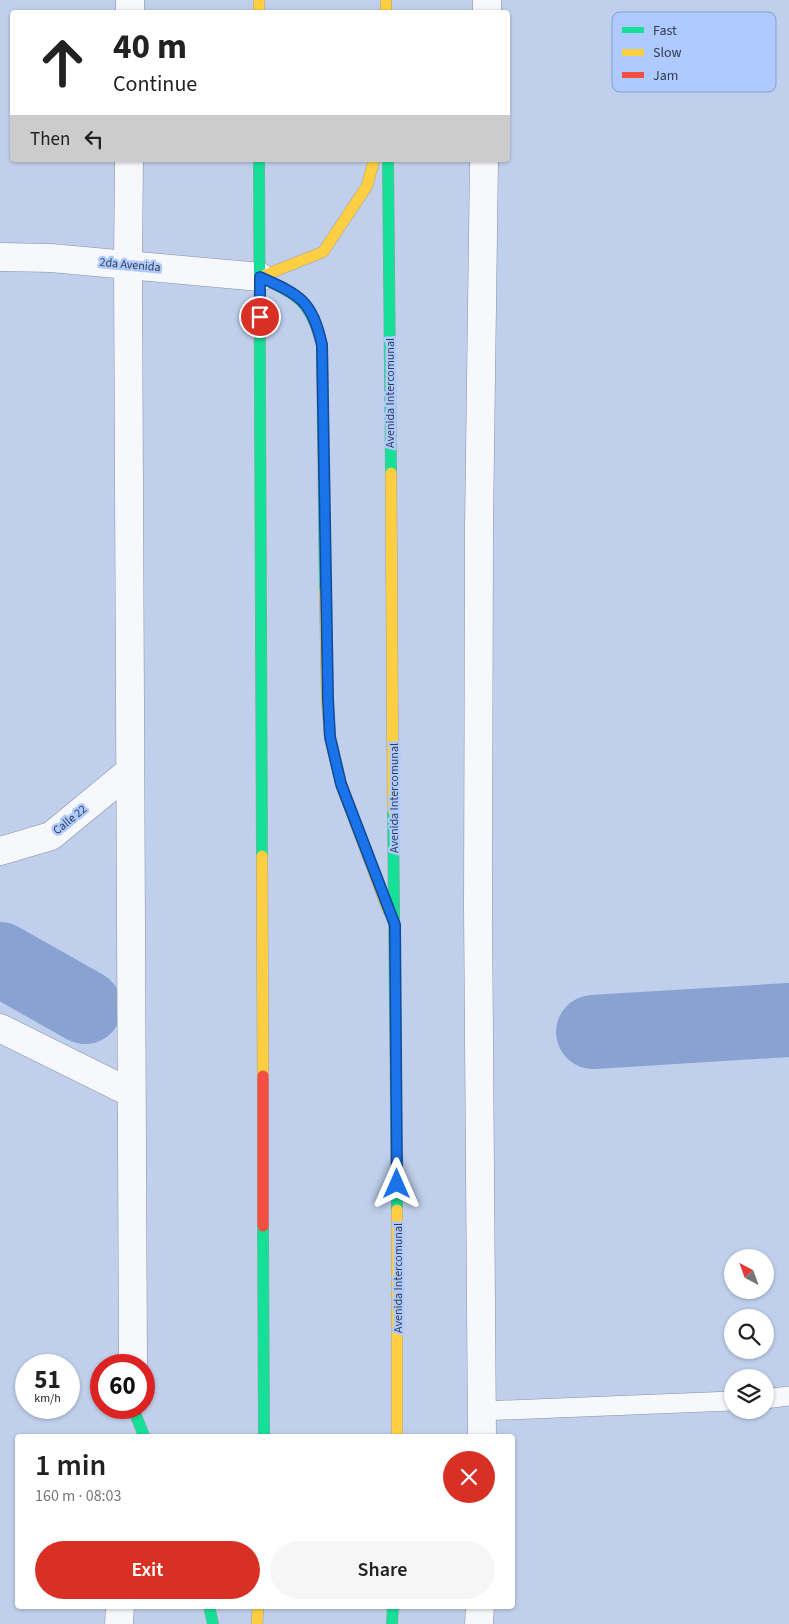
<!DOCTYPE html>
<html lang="en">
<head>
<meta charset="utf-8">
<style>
	:root { --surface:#fff; --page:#f6f6f6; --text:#222; --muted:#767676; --accent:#d93025 }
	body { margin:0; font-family:"Source Sans 3",sans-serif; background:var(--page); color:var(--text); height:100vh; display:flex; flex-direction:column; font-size:19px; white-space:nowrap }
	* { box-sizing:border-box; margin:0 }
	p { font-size:16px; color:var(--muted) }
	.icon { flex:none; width:28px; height:28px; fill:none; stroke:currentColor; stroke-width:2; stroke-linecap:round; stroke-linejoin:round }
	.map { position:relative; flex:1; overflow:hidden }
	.panel { position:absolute; left:15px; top:1434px; width:500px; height:175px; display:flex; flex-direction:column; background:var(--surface); border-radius:5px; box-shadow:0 1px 4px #0004 }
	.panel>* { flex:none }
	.hud { position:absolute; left:10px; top:10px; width:500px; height:152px; border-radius:5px; box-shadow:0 1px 4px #0004; background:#fff; color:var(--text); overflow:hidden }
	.needle { width:32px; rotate:319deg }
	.controls { position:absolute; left:724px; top:1249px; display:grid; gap:10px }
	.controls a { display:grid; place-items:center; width:50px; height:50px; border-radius:50%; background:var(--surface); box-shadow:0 1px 4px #0004; font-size:25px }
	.speed { position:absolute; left:15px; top:1354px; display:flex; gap:10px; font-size:25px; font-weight:700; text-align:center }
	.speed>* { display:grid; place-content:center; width:65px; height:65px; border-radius:50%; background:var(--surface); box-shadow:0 1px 4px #0004; line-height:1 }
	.speed small { font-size:12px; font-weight:400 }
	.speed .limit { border:8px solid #d22; background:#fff; color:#111 }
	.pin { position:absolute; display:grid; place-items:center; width:42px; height:42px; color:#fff; margin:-21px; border:2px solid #fff; border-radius:50%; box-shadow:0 1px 5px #0007 }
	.me { position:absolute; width:55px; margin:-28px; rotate:0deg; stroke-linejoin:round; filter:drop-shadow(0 0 4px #0008) }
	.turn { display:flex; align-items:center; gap:18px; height:105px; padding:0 20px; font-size:22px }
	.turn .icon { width:65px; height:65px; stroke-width:2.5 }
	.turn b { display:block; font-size:35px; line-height:42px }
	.then { display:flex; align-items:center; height:48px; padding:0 20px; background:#0003; gap:10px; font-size:19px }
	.round { display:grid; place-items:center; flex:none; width:52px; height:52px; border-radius:26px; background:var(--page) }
	.headline { display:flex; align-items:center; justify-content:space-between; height:85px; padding:0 20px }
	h1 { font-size:30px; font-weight:600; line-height:38px }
	.primary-button { display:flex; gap:10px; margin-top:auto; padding:10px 20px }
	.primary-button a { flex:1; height:58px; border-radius:30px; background:var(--accent); color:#fff; font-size:20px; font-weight:600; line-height:58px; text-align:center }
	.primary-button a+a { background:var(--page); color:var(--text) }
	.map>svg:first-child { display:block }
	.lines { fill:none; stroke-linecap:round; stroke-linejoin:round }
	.river { stroke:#89a2d2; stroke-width:74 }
	.lane-casing { stroke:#8590a6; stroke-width:20 }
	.street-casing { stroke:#8590a6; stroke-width:29 }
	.fast-casing { stroke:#9d9e9e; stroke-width:12 }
	.slow-casing { stroke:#9d9e9e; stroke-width:12 }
	.jam-casing { stroke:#9d9e9e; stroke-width:12 }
	.lane { stroke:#f6f8fc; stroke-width:19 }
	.street { stroke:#f6f8fc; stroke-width:28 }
	.fast { stroke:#16e098; stroke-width:11 }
	.slow { stroke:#ffcf43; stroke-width:11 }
	.jam { stroke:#f24e42; stroke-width:11 }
	.route-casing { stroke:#114b97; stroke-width:12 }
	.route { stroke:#1a73e8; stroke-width:9 }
	.labels { text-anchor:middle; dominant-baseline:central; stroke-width:5; stroke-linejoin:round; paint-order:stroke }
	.street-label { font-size:12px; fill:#313c51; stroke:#aecafe }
	.key { fill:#aecafe; stroke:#889fca; stroke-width:1 }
	.key-label { font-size:14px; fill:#313c51 }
</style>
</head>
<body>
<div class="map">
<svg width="789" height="1624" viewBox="0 0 789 1624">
	<rect width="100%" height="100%" fill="#c0d0ec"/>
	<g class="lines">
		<!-- river -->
		<g class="river">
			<polyline points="0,959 85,1007"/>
			<polyline points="593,1032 789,1020"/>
		</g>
		<defs>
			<g id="lane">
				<polyline points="765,1399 789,1396"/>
				<polyline points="481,1411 732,1401"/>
			</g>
			<g id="street">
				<polyline points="130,12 130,0"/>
				<polyline points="487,12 487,0"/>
				<polyline points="129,160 128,264 133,1365"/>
				<polyline points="0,257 51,258 260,277"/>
				<polyline points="0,851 51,836 130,771"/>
				<polyline points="0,1028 131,1093"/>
				<polyline points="482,1436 478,908 479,526 484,160"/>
				<polyline points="119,1624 120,1606"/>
				<polyline points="479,1624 480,1606"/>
			</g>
			<g id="fast">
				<polyline points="259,160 262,856"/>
				<polyline points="388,160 391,473"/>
				<path d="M260,277c39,18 51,25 62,68l3,246"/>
				<polyline points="393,810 397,1210"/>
				<polyline points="263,1226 264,1436"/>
				<polyline points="133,1408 144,1436"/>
				<polyline points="209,1606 213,1624"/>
				<polyline points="392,1624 393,1606"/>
			</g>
			<g id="slow">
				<polyline points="259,0 259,12"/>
				<polyline points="386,0 386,12"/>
				<polyline points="260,277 323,252 367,186 374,160"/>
				<polyline points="391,473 393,810"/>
				<polyline points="325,591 327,699 330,737 341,784 388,910"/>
				<polyline points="262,856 263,1076"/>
				<polyline points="397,1210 397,1436"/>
				<polyline points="257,1624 258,1606"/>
			</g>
			<polyline id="jam" points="263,1076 263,1226"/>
		</defs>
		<!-- lane casing -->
		<use href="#lane" class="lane-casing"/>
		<!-- street casing -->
		<use href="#street" class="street-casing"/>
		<!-- fast casing -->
		<use href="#fast" class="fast-casing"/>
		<!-- slow casing -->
		<use href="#slow" class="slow-casing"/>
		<!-- jam casing -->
		<use href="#jam" class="jam-casing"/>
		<!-- lane -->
		<use href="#lane" class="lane"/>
		<!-- street -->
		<use href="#street" class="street"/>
		<!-- fast -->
		<use href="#fast" class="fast"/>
		<!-- slow -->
		<use href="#slow" class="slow"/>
		<!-- jam -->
		<use href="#jam" class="jam"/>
	</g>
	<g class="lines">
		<defs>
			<path id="route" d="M260,317v-40c40,18 52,23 62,68l6,354 2,38 11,47 54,141 2,259"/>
		</defs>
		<!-- route casing -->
		<use href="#route" class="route-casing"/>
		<!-- route -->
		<use href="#route" class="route"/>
	</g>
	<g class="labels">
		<!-- street labels -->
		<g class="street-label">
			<text transform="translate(130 265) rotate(5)">2da Avenida</text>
			<text transform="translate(390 393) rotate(-90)">Avenida Intercomunal</text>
			<text transform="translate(394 798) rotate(-90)">Avenida Intercomunal</text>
			<text transform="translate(70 820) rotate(-39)">Calle 22</text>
			<text transform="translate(398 1278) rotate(-90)">Avenida Intercomunal</text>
		</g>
	</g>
	<!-- legend -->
	<rect x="612" y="12" width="164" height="80" rx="8" class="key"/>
	<rect x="622" y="27" width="22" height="6" fill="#16e098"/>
	<rect x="622" y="49" width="22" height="7" fill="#ffcf43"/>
	<rect x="622" y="72" width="22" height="6" fill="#f24e42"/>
	<g class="key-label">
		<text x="653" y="35">Fast</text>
		<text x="653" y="57">Slow</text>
		<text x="653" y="80">Jam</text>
	</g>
</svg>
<div class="controls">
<a><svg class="needle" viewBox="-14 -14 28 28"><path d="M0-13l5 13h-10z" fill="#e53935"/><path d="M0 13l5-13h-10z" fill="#767676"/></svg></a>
<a><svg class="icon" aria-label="search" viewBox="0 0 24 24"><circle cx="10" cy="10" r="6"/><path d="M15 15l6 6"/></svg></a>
<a><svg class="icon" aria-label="layers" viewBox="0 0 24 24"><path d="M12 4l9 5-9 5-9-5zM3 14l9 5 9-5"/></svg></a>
</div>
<div class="speed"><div>51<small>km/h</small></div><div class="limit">60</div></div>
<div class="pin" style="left:260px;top:317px;background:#d93025"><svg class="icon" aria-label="arrive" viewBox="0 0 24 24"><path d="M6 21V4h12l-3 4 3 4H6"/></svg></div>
<svg class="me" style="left:397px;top:1184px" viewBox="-20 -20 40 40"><path d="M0-17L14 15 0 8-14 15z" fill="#1a73e8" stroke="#fff" stroke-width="4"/></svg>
<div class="hud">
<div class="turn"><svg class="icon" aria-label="ahead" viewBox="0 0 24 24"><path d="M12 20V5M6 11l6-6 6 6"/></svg><div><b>40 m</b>Continue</div></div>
<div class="then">Then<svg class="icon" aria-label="left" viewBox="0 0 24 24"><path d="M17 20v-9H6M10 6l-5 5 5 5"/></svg></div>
</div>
<section class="panel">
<div class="headline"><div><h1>1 min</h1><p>160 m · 08:03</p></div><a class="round" style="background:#d93025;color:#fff"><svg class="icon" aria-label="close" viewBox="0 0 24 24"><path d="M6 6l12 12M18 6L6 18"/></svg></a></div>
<div class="primary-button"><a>Exit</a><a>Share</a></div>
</section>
</div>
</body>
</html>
